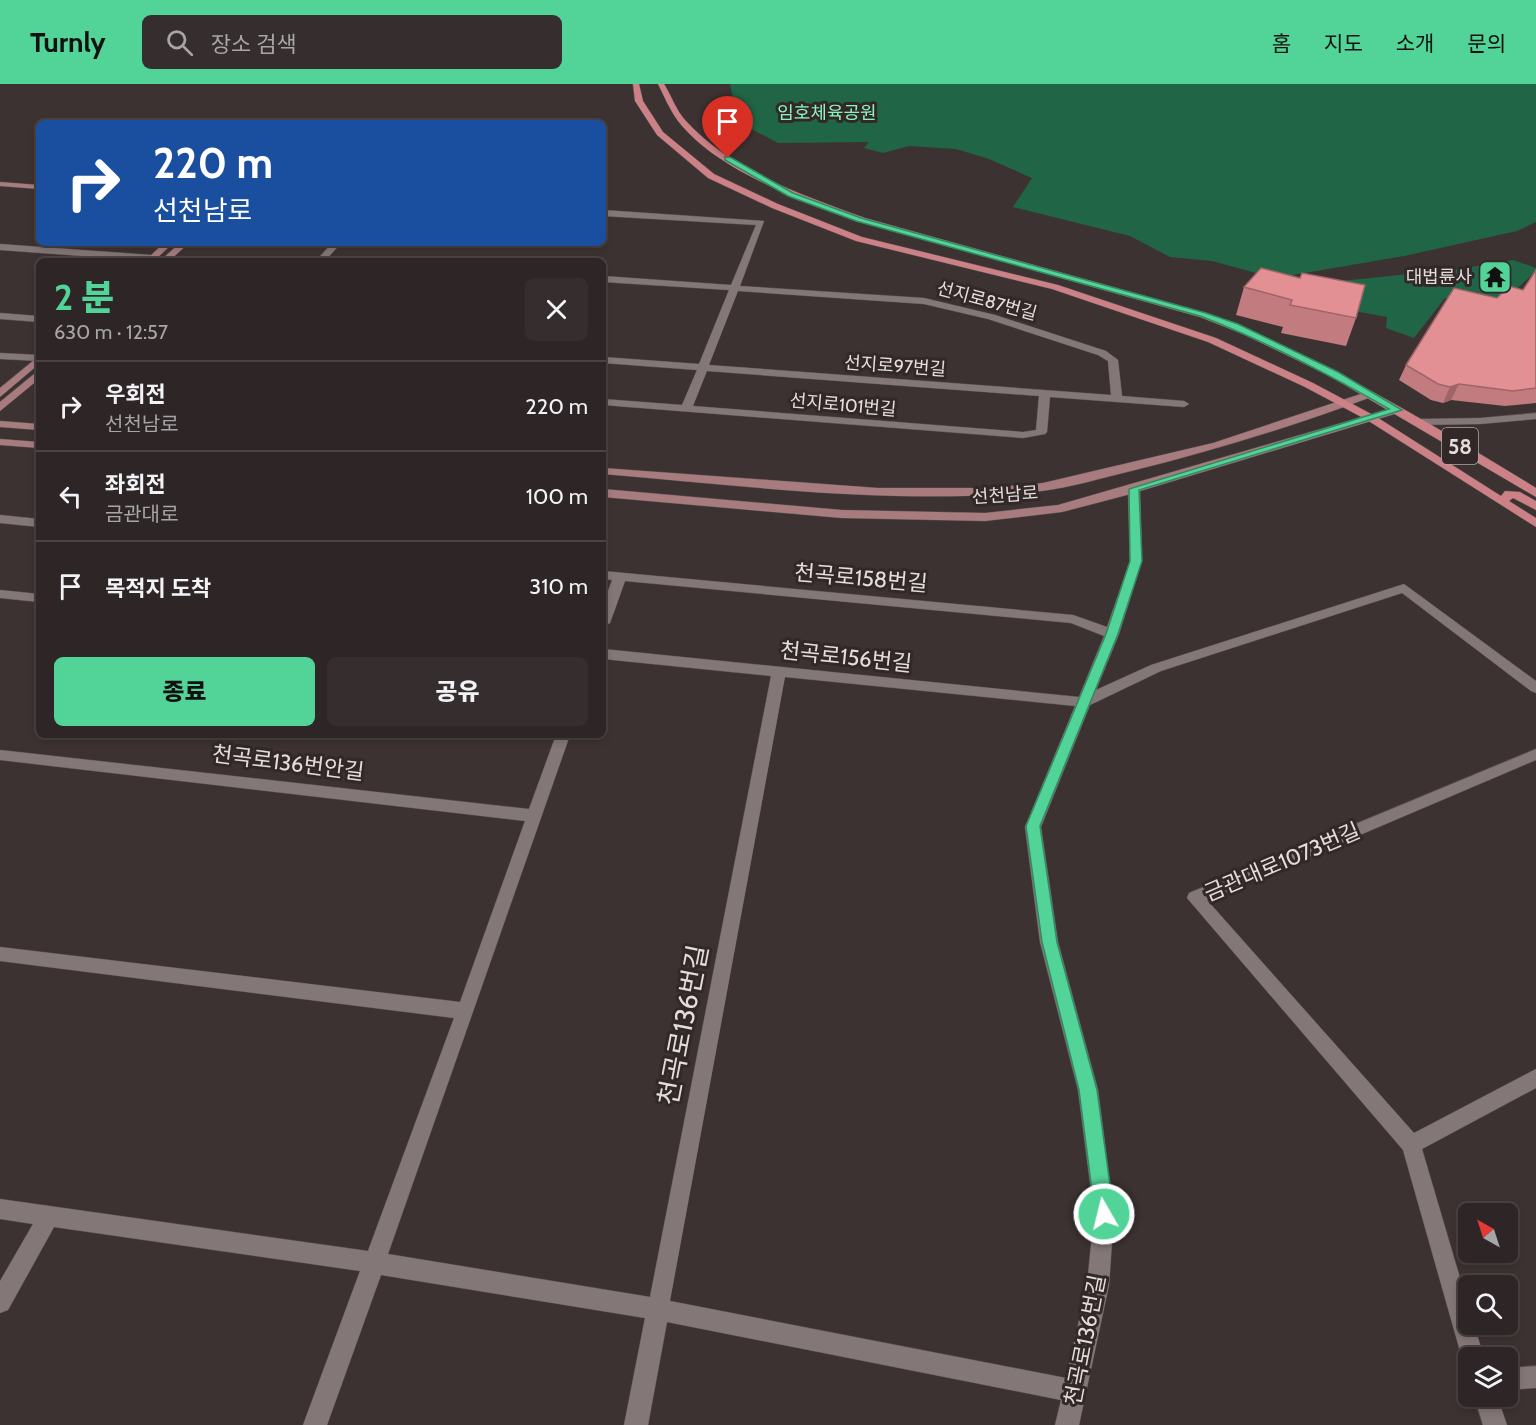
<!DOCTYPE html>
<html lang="ko">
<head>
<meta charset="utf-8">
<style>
	:root { --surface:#2e2626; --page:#362e2e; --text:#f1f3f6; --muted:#a7a5a7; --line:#494343; --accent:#52d397 }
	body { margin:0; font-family:Cabin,"Noto Sans KR",sans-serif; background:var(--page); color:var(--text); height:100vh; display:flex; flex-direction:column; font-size:22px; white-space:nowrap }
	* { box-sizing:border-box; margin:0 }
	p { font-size:20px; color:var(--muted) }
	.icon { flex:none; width:33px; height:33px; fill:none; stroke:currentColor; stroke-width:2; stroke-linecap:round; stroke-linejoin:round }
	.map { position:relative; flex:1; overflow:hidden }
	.details { position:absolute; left:36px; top:174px; width:570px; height:480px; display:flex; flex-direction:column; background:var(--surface); border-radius:9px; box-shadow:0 3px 9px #0003,0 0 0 2px var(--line) }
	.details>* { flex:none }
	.top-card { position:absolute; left:36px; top:36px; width:570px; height:126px; border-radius:9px; box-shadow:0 3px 9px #0003,0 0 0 2px var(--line); background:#1a4fa0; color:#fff; overflow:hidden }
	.needle { width:39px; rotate:321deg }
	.tools { position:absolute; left:1458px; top:1119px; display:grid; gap:12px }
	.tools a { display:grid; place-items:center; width:60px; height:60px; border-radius:9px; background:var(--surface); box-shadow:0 3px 9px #0003,0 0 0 2px var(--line); font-size:30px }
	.pin { position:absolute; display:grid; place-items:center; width:51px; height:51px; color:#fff; margin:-62px -26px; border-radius:50% 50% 50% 0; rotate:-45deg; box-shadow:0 0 6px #0007 }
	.pin .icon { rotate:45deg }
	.me { position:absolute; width:66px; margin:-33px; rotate:352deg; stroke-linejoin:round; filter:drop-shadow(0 0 4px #0008) }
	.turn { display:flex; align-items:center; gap:21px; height:126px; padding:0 18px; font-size:27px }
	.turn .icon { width:78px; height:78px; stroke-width:2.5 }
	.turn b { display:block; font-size:42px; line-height:51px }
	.round { display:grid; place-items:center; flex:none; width:63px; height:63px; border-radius:9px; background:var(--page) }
	.overview { display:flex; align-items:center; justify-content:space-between; height:102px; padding:0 18px }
	h1 { font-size:36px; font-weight:800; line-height:45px; color:var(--accent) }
	.action { display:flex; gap:12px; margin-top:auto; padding:12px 18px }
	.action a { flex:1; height:69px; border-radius:9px; background:var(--accent); color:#111; font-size:24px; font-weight:800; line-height:69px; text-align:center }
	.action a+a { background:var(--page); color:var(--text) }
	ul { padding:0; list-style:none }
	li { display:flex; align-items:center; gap:18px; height:90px; padding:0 18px; border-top:2px solid var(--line) }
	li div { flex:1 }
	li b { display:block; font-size:22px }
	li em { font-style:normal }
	header { display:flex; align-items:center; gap:36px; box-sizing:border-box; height:84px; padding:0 30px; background:var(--accent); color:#111 }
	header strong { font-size:28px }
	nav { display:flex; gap:33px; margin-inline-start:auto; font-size:21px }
	.search { width:420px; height:54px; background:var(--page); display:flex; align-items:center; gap:15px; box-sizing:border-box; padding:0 21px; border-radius:9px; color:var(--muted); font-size:22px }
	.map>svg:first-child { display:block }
	.green { fill:#206646 }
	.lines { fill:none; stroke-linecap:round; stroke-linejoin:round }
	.street-casing { stroke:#5a5051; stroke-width:1 }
	.secondary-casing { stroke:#5a5051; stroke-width:1 }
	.primary-casing { stroke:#5a5051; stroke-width:1 }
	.street { fill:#847777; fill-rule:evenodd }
	.secondary { fill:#a87c7e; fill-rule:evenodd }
	.primary { fill:#cb8185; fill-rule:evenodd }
	.wall { fill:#c27c7f }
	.shaded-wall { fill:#9e6568 }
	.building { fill:#e29094; stroke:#9e6568; stroke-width:1.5 }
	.route { fill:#52d397; stroke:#358962; stroke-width:1.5 }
	.labels { text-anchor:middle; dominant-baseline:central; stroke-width:6; stroke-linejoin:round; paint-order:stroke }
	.far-park-label { font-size:18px; fill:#87f5bc; stroke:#332828 }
	.far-poi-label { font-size:18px; fill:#e4dddd; stroke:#332828; text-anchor:end }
	.far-street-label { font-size:18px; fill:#e4dddd; stroke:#332828 }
	.shield { fill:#332828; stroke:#afa7a7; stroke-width:1.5 }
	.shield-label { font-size:21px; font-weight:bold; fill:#e4dddd }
	.street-label { font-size:22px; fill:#e4dddd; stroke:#332828 }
	.near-street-label { font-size:27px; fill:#e4dddd; stroke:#332828 }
</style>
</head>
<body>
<header>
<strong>Turnly</strong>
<div class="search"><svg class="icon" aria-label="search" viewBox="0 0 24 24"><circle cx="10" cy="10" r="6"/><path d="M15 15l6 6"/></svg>장소 검색</div>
<nav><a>홈</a><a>지도</a><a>소개</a><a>문의</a></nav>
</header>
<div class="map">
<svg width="1536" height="1341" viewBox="0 0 1536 1341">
	<rect width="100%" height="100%" fill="#3d3232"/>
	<!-- green -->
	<g class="green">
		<polygon points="730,0 1536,0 1536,138 1517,147 1404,172 1275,194 1212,177 1170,173 1130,152 1013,123 1032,94 989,75 956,65 909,62 883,69 864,64 869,58 778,59 738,38"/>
		<polygon points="1513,176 1536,184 1536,187 1506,215 1471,220 1445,214 1414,254 1386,244 1387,233 1290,215 1331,198 1459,185"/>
	</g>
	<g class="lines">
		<defs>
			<g id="street">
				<path d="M603,126l161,11 -24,65 184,12 71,17 111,36 12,9 4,36 62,5 5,3 -5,3 -134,-10 -3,35 -2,2 -22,4 -420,-33v-6l79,6 15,-35 -94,-7v-6l96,7 30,-74 -126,-8v-6l128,9 25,-60 -153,-9zM738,207l186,13 64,15 110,36 10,6 3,34 -402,-30zM707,287l332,25 -3,34 -13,2 -330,-26z"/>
				<polygon points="332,159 341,159 325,177 316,177"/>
				<polygon points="0,160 151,171 155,174 151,177 0,166"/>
				<polygon points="0,229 39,232 39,238 0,235"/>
				<polygon points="0,269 39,271 39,277 0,275"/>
				<polygon points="1536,329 1536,335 1480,340 1419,341 1414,338 1419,335 1480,334"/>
				<path d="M1134,401l6,4 2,72 -23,73 -23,56 55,-25 253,-81 132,97v12l-5,-2 -129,-98 -241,78 -71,34 -49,122 17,115 40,148 16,124 -5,71 -30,140h-24l6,-25 -394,-78 -19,103h-24l21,-107 -264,-43 -54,150h-24l57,-154 -306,-44 -46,83 -8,3v-32l33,-57 -33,-5v-20l368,52 86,-233 -454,-57v-14l460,55 65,-181 -525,-61v-10l529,59 27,-74h14l-182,519 262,43 121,-621 -168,-17v-10l476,48 25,-61 -33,-13 -446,-42 -15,42 -7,4v-22l9,-25 -9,-1v-8l470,44 34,12 23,-66 -2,-72zM785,593l290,29 -50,121 15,115 38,148 16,124 -7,71 -21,93 -396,-77z"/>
				<polygon points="0,431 39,435 39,443 0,439"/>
				<polygon points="0,506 39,510 39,518 0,514"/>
				<polygon points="1536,665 1536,676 1207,816 1414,1049 1536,985 1536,1004 1422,1065 1468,1221 1468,1240 1474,1240 1484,1274 1468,1274 1468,1283 1465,1282 1462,1274 1403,1066 1187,814 1189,809"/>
				<polygon points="1536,1282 1536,1304 1508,1306 1508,1284"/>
				<polygon points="1474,1312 1497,1312 1507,1341 1483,1341"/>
			</g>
			<g id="secondary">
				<polygon points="0,98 39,101 39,105 0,102"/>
				<polygon points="164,159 173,159 154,177 145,177"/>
				<polygon points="180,159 189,159 169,177 160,177"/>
				<polygon points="39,272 39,280 0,313 0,304"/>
				<polygon points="39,286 39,295 0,327 0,318"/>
				<path d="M1370,307l5,3 -1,2c-80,30 -161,55 -243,75 -29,7 -59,16 -89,20 -146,15 -293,-5 -439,-17v-6l275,20h110l55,-5 170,-40z"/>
				<polygon points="1397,323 1401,324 1401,328 1127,411 1062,428 985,437 842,434 603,413 603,405 842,426 985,429 1058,421"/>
				<polygon points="0,337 39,340 39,346 0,343"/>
				<polygon points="0,355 39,358 39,364 0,361"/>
			</g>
			<g id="primary">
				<polygon points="633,0 639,0 643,17 663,48 714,90 778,120 862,153 1058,201 1216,254 1313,299 1375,332 1501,412 1505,407 1520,408 1536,417 1536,426 1513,414 1509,417 1536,434 1536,443 1367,336 1305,303 1208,258 1052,205 856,157 772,124 708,94 657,51 635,17"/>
				<path d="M658,0h6c7,11 12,26 21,36 46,51 117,75 180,98l341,95c117,46 223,109 330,175v9l-208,-122 -85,-41 -43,-17 -341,-96c-58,-21 -142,-50 -181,-100 -8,-11 -14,-25 -20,-37z"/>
			</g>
		</defs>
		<!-- street casing -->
		<use href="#street" class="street-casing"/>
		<!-- secondary casing -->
		<use href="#secondary" class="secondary-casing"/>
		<!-- primary casing -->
		<use href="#primary" class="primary-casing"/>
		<!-- street -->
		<use href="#street" class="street"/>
		<!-- secondary -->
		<use href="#secondary" class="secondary"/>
		<!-- primary -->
		<use href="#primary" class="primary"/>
	</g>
	<!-- wall -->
	<g class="wall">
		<polygon points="1536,186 1536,319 1505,322 1451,316 1443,319 1431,316 1399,296 1406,281 1497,214 1523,206"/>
		<polygon points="1300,194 1356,234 1346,262 1281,249 1283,243 1236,231 1244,203"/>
	</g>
	<!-- shaded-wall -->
	<polygon class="shaded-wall" points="1459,300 1451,316 1443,319 1450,303"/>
	<!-- building -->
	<g class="building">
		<polygon points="1261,184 1300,194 1302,189 1365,201 1356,234 1290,221 1292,216 1244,203"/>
		<polygon points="1536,186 1536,304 1513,307 1459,300 1450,303 1438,300 1406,281 1454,204 1497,214 1509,202 1523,206"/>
	</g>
	<!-- route -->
	<path class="route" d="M725,73h5l63,36 68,25 345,95 32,11 100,48 64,38 -263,80 3,71 -24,73 -78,192 17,116 40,148 17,124 -3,7 -7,3 -6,-3 -3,-7 -16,-124 -37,-148 -16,-116 80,-192 24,-73 -1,-72 260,-80c-61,-35 -123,-68 -189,-93l-344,-95 -68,-25 -63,-36z"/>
	<!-- icons -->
	<defs>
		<symbol id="temple-square" viewBox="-11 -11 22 22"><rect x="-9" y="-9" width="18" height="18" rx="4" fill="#52d397" stroke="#332828"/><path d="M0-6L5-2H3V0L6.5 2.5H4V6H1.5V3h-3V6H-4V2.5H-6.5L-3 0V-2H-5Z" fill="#111"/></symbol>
	</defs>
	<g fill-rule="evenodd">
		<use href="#temple-square" x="1476" y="174" width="38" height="38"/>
	</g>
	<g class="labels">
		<!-- far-park labels -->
		<g class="far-park-label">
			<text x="827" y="29">임호체육공원</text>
		</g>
		<!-- far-poi labels -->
		<g class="far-poi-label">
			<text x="1472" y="193">대법륜사</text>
		</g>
		<!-- far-street labels -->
		<g class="far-street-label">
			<text transform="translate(987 217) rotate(15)">선지로87번길</text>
			<text transform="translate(895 282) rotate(4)">선지로97번길</text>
			<text transform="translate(843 321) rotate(5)">선지로101번길</text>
			<text transform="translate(1005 411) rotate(-4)">선천남로</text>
		</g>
		<!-- shield labels -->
		<rect class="shield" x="1442" y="344" width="36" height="36" rx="4.5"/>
		<g class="shield-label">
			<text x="1460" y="362">58</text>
		</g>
		<!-- street labels -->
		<g class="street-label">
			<text transform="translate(861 494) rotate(5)">천곡로158번길</text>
			<text transform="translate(846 573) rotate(6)">천곡로156번길</text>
			<text transform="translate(288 679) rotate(7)">천곡로136번안길</text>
			<text transform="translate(1282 778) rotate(-23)">금관대로1073번길</text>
			<text transform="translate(1085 1256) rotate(-79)">천곡로136번길</text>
		</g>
		<!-- near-street labels -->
		<g class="near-street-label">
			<text transform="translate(683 941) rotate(-79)">천곡로136번길</text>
		</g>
	</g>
</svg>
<div class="tools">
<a><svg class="needle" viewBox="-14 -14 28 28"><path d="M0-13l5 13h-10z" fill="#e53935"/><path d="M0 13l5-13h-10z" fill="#a7a5a7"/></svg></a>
<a><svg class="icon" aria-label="search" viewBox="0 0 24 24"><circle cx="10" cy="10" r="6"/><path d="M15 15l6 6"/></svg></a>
<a><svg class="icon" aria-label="layers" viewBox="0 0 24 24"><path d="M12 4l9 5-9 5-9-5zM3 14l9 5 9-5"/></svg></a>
</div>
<div class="pin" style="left:728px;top:74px;background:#d93025"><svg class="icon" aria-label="arrive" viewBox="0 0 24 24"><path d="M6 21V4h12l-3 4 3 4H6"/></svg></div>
<svg class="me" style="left:1104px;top:1130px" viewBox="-20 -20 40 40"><circle r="17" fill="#52d397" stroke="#fff" stroke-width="3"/><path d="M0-11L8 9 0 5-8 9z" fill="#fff"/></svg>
<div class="top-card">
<div class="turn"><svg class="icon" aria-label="right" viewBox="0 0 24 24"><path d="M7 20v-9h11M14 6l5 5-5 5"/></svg><div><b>220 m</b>선천남로</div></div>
</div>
<section class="details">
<div class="overview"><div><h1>2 분</h1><p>630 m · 12:57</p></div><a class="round"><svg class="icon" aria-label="close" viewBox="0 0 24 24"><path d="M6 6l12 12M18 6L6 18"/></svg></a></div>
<ul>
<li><svg class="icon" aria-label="right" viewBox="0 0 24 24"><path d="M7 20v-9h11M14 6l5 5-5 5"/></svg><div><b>우회전</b><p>선천남로</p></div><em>220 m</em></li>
<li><svg class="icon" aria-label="left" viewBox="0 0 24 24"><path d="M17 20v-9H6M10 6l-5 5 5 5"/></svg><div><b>좌회전</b><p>금관대로</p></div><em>100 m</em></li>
<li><svg class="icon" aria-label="arrive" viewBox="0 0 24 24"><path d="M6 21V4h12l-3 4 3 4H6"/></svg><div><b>목적지 도착</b></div><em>310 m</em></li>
</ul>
<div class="action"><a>종료</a><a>공유</a></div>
</section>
</div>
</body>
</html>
